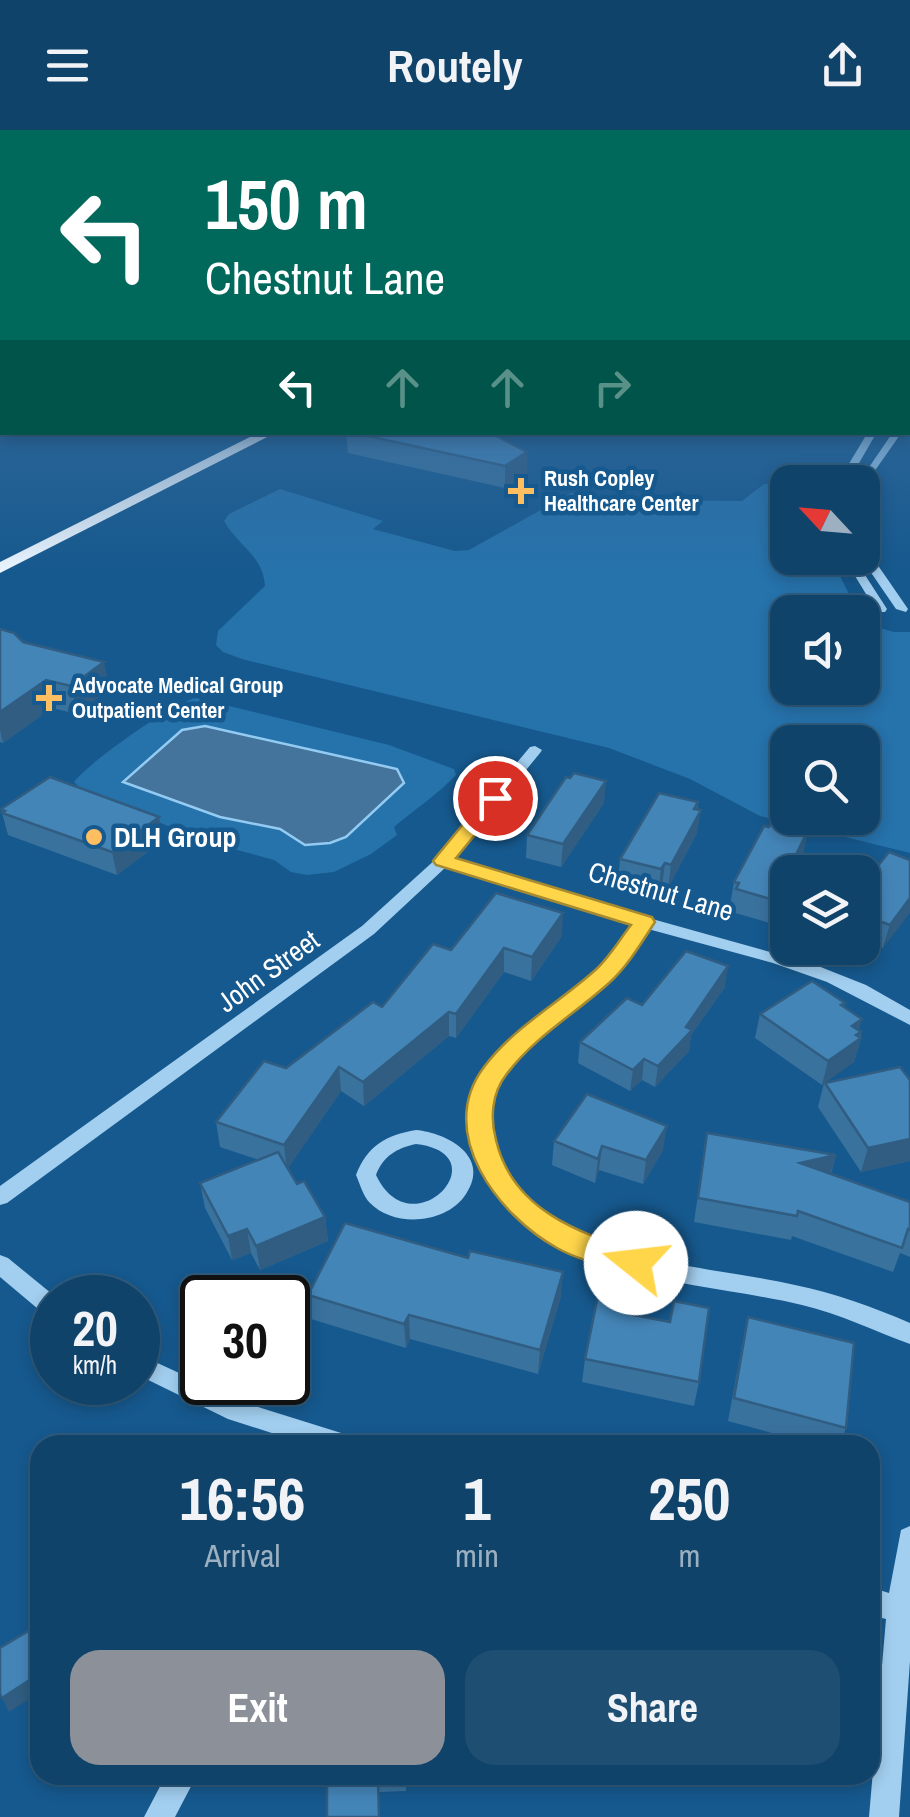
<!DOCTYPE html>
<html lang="en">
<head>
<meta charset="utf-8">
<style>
	:root { --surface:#10436a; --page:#1e4e72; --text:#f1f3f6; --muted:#9cb0c1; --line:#305c7e; --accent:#8c9099 }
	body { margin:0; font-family:"Archivo Narrow",sans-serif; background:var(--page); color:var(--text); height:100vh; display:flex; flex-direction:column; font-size:38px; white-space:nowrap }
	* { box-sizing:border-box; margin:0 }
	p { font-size:32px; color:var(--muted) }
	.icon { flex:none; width:55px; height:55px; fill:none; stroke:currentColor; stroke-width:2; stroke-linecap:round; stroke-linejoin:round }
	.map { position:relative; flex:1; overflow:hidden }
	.sheet { position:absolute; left:30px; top:1305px; width:850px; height:350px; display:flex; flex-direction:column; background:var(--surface); border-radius:30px; box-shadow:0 5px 15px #0003,0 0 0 2px var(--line) }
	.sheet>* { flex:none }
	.top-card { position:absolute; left:0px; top:0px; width:910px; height:305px; box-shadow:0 5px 15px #0003,0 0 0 2px var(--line); background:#00695c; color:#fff; overflow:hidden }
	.needle { width:65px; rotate:296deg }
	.controls { position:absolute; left:770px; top:335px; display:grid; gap:20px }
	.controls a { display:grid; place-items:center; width:110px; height:110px; border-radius:20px; background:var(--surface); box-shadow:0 5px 15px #0003,0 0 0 2px var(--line); font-size:50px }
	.speed { position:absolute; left:30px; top:1145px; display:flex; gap:20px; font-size:50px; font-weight:700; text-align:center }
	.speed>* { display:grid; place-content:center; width:130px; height:130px; border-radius:50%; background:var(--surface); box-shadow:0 5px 15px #0003,0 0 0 2px var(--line); line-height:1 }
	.speed small { font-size:25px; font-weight:400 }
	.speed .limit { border:5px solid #111; border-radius:15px; background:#fff; color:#111 }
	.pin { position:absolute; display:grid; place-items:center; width:85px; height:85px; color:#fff; margin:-42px; border:5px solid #fff; border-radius:50%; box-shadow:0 2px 10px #0007 }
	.me { position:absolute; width:110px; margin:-55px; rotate:286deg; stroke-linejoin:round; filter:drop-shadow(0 0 8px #0008) }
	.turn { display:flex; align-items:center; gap:35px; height:210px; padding:0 40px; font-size:45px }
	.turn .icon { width:130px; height:130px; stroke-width:2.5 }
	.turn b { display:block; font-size:70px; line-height:85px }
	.lanes { display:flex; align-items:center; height:95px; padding:0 40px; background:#0003; justify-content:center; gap:50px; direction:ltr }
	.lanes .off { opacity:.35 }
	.eta { display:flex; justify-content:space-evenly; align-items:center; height:170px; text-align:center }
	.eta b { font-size:60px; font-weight:700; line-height:70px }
	.button { display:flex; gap:20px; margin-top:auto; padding:20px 40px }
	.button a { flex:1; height:115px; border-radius:30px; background:var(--accent); color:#fff; font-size:40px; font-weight:700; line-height:115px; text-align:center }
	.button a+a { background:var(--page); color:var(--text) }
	header { display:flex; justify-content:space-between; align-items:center; height:130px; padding:0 40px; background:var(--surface); font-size:45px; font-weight:700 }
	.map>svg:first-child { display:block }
	.green { fill:#2672ab; fill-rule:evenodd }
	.water { fill:#44749b; stroke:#94cbf2; stroke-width:2.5 }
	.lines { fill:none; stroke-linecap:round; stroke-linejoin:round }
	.minor { fill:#a2ceef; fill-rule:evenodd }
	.major { fill:#ebf5ff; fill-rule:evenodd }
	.wall { fill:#3a729e }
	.shaded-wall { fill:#305d81 }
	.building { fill:#4485b8; stroke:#305d81; stroke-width:2.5 }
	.route { fill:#ffd54a; stroke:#a68a30; stroke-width:2.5 }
	.poi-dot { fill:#ffbf61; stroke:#16598e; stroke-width:4 }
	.labels { text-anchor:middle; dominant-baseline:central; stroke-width:9; stroke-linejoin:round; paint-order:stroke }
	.far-poi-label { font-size:22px; font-weight:bold; fill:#fff; stroke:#16598e; text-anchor:start }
	.poi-label { font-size:28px; font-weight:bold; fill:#fff; stroke:#16598e; text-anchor:start }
	.street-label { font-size:28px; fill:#fff; stroke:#16598e }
</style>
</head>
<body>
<header><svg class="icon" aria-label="menu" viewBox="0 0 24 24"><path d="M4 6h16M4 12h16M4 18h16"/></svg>Routely<svg class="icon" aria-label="share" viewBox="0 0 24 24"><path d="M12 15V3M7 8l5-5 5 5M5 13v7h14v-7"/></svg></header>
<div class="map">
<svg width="910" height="1687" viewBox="0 0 910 1687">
	<rect width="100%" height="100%" fill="#16598e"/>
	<!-- green -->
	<g class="green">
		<path d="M776,353l11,4 1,71h43l19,38 -4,16h-58v76h74l1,-65 31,9h16v221l-150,-37 -70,-37 -81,-31 -367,-89 -19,-7 -7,-7 2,-14 47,-45c-2,-31 -27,-40 -41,-65l5,-7 51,-25 103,32 -10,8 82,22 14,-1 102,-57 70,7 101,1 22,-17zM788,612h74v76h-74z"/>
		<path d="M196,568l193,47 65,24 2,6c-19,20 -42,35 -62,52l3,8 -26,19 -37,18 -27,3 -16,-3 -17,-12 -59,-16 -128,-49 -13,-13c14,-19 101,-81 122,-84zM205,596l192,43 7,14 -58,54 -41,8 -25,-16 -60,-12 -73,-25z"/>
	</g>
	<!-- water -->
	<polygon class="water" points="205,596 397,639 404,653 346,707 330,713 305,715 280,699 220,687 123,652 182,600"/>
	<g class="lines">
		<!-- minor -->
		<g class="minor">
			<polygon points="910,246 910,255 908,255 908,247"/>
			<polygon points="910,281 910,290 908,291 908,282"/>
			<polygon points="868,302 877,302 848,352 838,352"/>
			<polygon points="893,302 902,302 862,359 862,352 859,352"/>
			<polygon points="862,384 867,387 867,395 862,398"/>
			<polygon points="862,417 866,418 908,479 906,482 896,479 861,428"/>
			<polygon points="844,428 854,428 887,479 885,482 877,482"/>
			<path d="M535,616l7,4 -2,3 -87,106 185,56 175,49 53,21 44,25v15l-83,-43 -54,-19 -125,-34c-16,23 -31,46 -53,64 -32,28 -75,48 -96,86 -15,29 -11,67 8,93 69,94 184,90 288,113 39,8 78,22 115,38v21c-36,-13 -70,-30 -108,-39 -104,-25 -238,-21 -306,-117 -10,-13 -18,-25 -22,-40 -11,-41 5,-75 32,-104l91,-72 37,-47 -188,-58 -72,67 -367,269 -7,2v-19l362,-260 75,-68 93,-111z"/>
			<path d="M416,1000c32,3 75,27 50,64 -19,30 -72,34 -96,9 -7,-7 -10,-19 -14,-28 11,-29 30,-40 60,-45zM416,1014c86,10 -4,107 -40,31 7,-19 21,-27 40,-31z"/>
			<polygon points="0,1125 8,1128 57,1168 52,1168 52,1186 44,1184 0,1147"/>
			<polygon points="138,1224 242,1272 354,1307 357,1315 309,1315 228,1289 138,1245"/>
			<polygon points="910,1396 910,1531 899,1687 869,1687 886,1489 870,1485 870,1457 889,1463 901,1400"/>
			<polygon points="166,1645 197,1645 175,1687 144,1687"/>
		</g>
		<!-- major -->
		<polygon class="major" points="260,302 277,302 0,443 0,432"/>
	</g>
	<!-- wall -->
	<g class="wall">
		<polygon points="346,302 527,322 527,344 505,358 348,323"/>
		<polygon points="0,499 23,512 110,559 77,584 52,578 3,613 0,612"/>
		<polygon points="698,672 697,703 668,758 662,756 658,763 618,752 620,729"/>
		<polygon points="604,673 561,737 526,728 527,705"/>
		<polygon points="1,679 159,687 163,710 117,745 8,705"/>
		<polygon points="769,697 808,700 803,723 770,793 732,782 733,776 730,775 734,752"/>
		<polygon points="910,730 883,818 876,815 871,822 858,818 862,818 862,756"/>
		<polygon points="562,806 531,851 504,842 456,908 449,906 364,976 341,961 288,1038 297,1054 325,1087 328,1111 260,1140 251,1123 232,1130 205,1078 200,1053 259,1030 220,1017 216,992 286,938 382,877 451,820"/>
		<polygon points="725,857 691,905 689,921 655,957 642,950 630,961 578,933 580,912 642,875"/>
		<polygon points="845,873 844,877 861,902 861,908 854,932 825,952 910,950 910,1031 861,1042 818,977 824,953 822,955 755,908 760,884"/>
		<polygon points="707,1003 836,1025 831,1044 910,1072 910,1127 900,1123 893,1142 792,1106 791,1110 694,1092"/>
		<polygon points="554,1011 663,1020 643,1054 599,1040 595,1053 552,1035"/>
		<polygon points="308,1165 561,1166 538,1244 410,1209 406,1218 311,1189"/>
		<polygon points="629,1184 699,1252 694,1276 582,1252 585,1229"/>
		<polygon points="748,1187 846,1298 840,1315 816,1315 728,1291 743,1210"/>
		<polygon points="327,1645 406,1645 406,1661 380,1662"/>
		<polygon points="717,1645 743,1645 740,1653"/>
	</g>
	<!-- shaded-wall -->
	<g class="shaded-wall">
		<polygon points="527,322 527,344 505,358 505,336"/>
		<polygon points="104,532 110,559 77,584 71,556"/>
		<polygon points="46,550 52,578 3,613 0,600 0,582"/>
		<polygon points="606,651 604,673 561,737 563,714"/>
		<polygon points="698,672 695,691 701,680 697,703 668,758 671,735"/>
		<polygon points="159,687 163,710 117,745 112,722"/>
		<polygon points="808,700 803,723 794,742 788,742 788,755 770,793 774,770"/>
		<polygon points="665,733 662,756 658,763 661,739"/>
		<polygon points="910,768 910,783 883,818 890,795"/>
		<polygon points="563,783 562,806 531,851 532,827"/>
		<polygon points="882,792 876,815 871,822 877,799"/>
		<polygon points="504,818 504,842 456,908 456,884"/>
		<polygon points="728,836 725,857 691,905 689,921 655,957 658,936"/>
		<polygon points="449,882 449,906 364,976 363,952"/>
		<polygon points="862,889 858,904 861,902 859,909 861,908 854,932 822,955 828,931 852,896"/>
		<polygon points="644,929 642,950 630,961 633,940"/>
		<polygon points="339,937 341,961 287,1040 284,1015"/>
		<polygon points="667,996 663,1020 643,1054 646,1030"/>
		<polygon points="910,1009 910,1031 861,1042 868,1018"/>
		<polygon points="602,1016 599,1040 595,1053 598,1029"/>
		<polygon points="836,1025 829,1049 800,1033"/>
		<polygon points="325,1087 328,1111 260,1140 256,1116"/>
		<polygon points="247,1099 251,1123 232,1130 228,1106"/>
		<polygon points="563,1142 561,1166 538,1244 540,1220"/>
		<polygon points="409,1185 410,1209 406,1218 404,1194"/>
		<polygon points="40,1543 40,1562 9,1582 2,1568"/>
	</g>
	<!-- building -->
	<g class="building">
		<polygon points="349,302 489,302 527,322 505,336"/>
		<polygon points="0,499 14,503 23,512 104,532 71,556 46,550 0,582"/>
		<polygon points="574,643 606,651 563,714 527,705 566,647 570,648"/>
		<polygon points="50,647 159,687 112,722 2,683 5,681 1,679"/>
		<polygon points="659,663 698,672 694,679 701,680 671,735 665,733 661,739 620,729"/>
		<polygon points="773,691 808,700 774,770 736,759 739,753 734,752 764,696 769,697"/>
		<polygon points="889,722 910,730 910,768 890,795 882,792 877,799 862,793 862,756"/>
		<polygon points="496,763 563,783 532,827 504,818 456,884 449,882 363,952 339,937 284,1015 216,992 264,931 286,938 373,872 382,877 433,814 451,820"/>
		<polygon points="686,821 728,836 686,897 692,900 658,936 644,929 633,940 580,912 627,868 642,875"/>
		<polygon points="812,851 845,873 841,875 862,889 852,896 861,902 856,905 861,908 828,931 760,884"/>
		<polygon points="900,937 910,950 910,1009 868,1018 825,953"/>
		<polygon points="587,964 667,996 646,1030 602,1016 598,1029 554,1011"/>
		<polygon points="707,1003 836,1025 800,1033 910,1072 910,1100 908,1099 902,1118 798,1081 797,1086 698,1068"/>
		<polygon points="278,1022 297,1054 304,1051 325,1087 256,1116 247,1099 228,1106 200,1053"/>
		<polygon points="345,1093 468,1128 470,1121 563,1142 540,1220 409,1185 404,1194 308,1165"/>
		<polygon points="600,1156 632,1162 628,1184 670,1192 674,1171 709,1178 699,1252 585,1229"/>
		<polygon points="748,1187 854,1213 846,1298 734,1268"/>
		<polygon points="40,1494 40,1543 2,1568 0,1564 0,1518"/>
		<polygon points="327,1645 405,1645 405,1648 378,1649 379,1687 327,1687"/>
	</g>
	<!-- sky -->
	<linearGradient id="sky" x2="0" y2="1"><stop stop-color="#0c314e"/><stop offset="0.47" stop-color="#366a9b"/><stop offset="1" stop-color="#366a9b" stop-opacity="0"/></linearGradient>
	<rect width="910" height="442" fill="url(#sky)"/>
	<!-- route -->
	<path class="route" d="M495,662l10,6 -49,60 196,59 3,5c-13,20 -28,45 -46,61 -34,31 -75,54 -103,92 -14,18 -16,43 -10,65 17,73 88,94 150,115l4,8 -4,9 -10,3c-25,-8 -56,-14 -79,-27 -58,-32 -123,-115 -73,-181 29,-39 73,-63 109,-95 15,-12 26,-32 38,-47l-195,-60 -3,-4 3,-4 52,-63z"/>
	<!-- markers -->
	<g class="poi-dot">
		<path d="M516 346h10v10h10v10h-10v10h-10v-10h-10v-10h10z"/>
		<path d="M44 553h10v10h10v10h-10v10h-10v-10h-10v-10h10z"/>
		<circle cx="94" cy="707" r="10"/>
	</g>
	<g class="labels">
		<!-- far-poi labels -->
		<g class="far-poi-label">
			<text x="544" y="348">Rush Copley<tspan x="544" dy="25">Healthcare Center</tspan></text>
			<text x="72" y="555">Advocate Medical Group<tspan x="72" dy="25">Outpatient Center</tspan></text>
		</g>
		<!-- poi labels -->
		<g class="poi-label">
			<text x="114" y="707">DLH Group</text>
		</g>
		<!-- street labels -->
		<g class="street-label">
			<text transform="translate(661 761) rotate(16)">Chestnut Lane</text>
			<text transform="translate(268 841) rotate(-36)">John Street</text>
		</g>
	</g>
</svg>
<div class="controls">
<a><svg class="needle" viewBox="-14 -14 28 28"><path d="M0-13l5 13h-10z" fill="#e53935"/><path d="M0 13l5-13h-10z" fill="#9cb0c1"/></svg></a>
<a><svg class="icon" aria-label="sound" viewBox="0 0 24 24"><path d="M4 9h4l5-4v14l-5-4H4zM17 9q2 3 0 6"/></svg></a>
<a><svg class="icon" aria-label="search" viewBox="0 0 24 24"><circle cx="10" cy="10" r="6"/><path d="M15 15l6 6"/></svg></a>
<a><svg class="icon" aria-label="layers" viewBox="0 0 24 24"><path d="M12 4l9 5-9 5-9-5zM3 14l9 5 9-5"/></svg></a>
</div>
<div class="speed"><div>20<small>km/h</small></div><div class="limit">30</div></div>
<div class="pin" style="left:495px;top:668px;background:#d93025"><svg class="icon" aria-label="arrive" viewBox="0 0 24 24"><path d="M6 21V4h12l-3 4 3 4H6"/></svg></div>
<svg class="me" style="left:636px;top:1133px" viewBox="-20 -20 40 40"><circle r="19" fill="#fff"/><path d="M0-13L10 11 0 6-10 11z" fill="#ffd54a"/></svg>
<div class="top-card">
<div class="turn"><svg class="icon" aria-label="left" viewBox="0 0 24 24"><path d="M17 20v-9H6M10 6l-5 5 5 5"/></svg><div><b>150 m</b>Chestnut Lane</div></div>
<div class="lanes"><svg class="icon" aria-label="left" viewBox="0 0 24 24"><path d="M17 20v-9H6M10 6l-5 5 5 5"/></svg><svg class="icon off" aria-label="ahead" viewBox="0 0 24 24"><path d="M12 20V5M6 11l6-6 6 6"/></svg><svg class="icon off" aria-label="ahead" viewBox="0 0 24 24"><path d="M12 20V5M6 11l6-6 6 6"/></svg><svg class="icon off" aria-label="right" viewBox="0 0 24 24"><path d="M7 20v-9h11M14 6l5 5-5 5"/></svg></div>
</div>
<section class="sheet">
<div class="eta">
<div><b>16:56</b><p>Arrival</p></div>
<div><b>1</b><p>min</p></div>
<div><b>250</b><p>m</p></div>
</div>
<div class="button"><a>Exit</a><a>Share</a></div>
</section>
</div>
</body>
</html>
